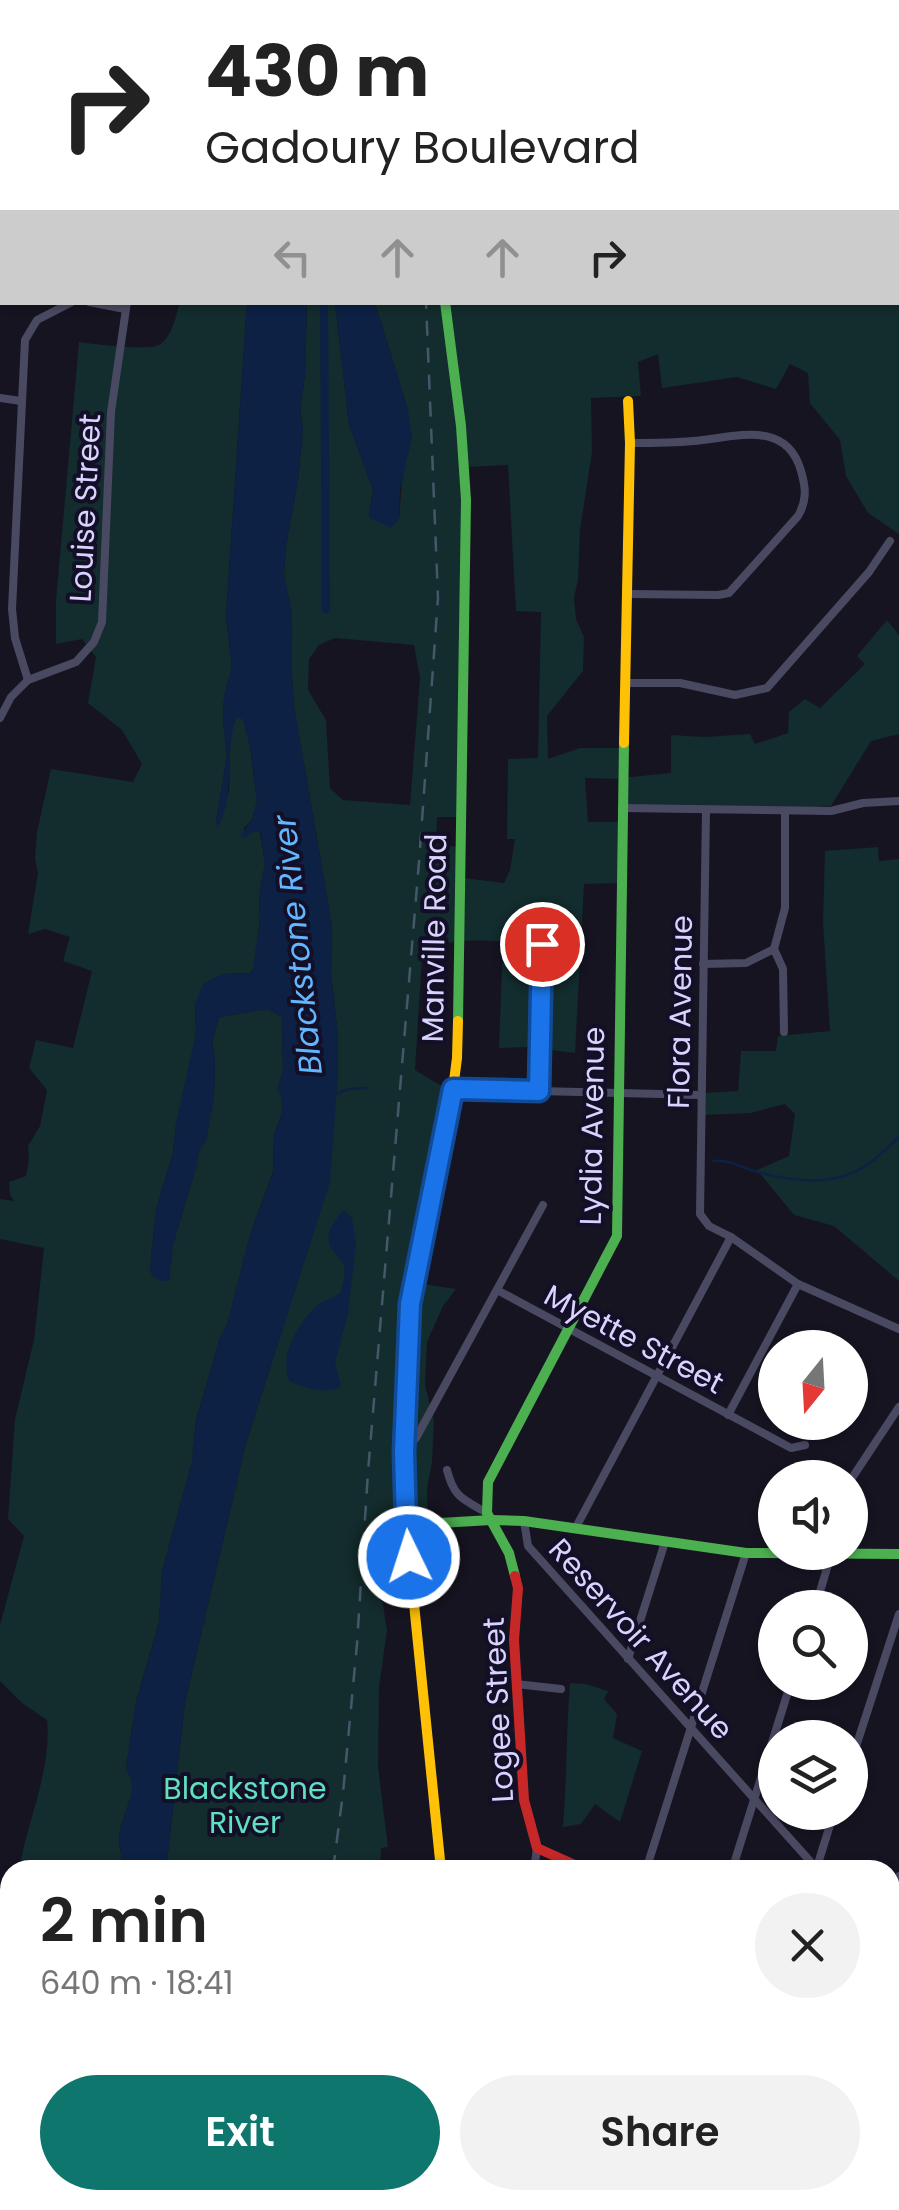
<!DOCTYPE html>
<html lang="en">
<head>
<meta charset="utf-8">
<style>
	:root { --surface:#fff; --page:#f2f2f2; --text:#222; --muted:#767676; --accent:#0f766e }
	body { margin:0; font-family:Poppins,sans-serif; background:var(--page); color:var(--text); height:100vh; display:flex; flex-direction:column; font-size:38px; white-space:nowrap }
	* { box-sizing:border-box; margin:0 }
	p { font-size:32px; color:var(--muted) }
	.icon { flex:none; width:55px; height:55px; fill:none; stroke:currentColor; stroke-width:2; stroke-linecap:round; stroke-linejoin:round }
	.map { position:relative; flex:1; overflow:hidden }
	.details { position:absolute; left:0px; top:1860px; width:900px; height:350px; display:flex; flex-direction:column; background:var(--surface); border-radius:30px 30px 0 0; box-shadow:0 2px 8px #0004 }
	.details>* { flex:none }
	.banner { position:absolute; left:0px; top:0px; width:900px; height:305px; box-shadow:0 2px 8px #0004; background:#fff; color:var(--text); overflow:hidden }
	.needle { width:65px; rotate:198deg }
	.fabs { position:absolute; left:758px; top:1330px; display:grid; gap:20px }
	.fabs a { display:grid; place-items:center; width:110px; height:110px; border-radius:50%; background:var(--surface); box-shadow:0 2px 8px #0004; font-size:50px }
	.pin { position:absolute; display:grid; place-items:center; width:85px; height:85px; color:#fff; margin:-42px; border:5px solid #fff; border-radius:50%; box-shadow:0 2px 10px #0007 }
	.me { position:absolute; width:110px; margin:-55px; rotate:356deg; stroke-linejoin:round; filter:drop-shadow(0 0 8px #0008) }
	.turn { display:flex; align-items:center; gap:35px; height:210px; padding:0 40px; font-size:45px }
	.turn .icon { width:130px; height:130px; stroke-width:2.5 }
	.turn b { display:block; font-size:70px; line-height:85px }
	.lanes { display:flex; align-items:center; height:95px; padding:0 40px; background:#0003; justify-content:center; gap:50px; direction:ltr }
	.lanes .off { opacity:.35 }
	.round { display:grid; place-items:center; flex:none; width:105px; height:105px; border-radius:52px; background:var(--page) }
	.headline { display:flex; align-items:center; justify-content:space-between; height:170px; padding:0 40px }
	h1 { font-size:60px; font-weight:600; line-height:75px }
	.primary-button { display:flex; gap:20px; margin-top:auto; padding:20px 40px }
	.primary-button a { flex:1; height:115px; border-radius:60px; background:var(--accent); color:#fff; font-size:40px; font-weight:600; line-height:115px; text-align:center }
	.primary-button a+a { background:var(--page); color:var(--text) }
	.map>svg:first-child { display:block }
	.green { fill:#132c2d; fill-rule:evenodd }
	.water { fill:#0d2144 }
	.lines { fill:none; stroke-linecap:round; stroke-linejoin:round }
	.stream { stroke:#0d2144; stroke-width:2.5 }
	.canal { stroke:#0d2144; stroke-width:8 }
	.street { stroke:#4a4962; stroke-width:8 }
	.fast { stroke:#4caf50; stroke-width:10 }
	.slow { stroke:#ffc107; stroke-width:10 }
	.jam { stroke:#c62828; stroke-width:10 }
	.rail { stroke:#43596b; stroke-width:2.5; stroke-dasharray:15 12; stroke-linecap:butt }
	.route-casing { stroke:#114b97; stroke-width:25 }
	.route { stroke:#1a73e8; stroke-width:18 }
	.labels { text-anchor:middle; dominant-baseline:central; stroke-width:8; stroke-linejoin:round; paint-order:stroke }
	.street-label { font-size:30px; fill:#d9d4ff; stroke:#130f26 }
	.park-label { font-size:30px; fill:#5fe0c0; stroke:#130f26 }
	.water-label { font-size:32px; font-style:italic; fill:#62b6ff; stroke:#130f26 }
</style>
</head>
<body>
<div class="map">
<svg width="899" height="2210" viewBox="0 0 899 2210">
	<rect width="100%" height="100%" fill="#161421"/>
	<!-- green -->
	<g class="green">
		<polygon points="563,0 899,0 899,236 898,2 564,2"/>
		<path d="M899,277v257l-31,-21 -22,-37 -6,-36 -30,-37 -2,-30 -18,-9 -14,25 -39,-12 -75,11 -4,-34 -20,8 3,34 -50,2 1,54 -12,78 -2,50 -4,17 2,22 8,18 -1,34 -36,45 1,43 32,-11h41v30l50,-5v-38l34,2 45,-3 5,10 33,-11 1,-21 16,-13 15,9 45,-44 -8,-8 30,-36 12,15v99l-28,7 -40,65 -44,3 -166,-2 -1,-28 -35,-1 3,44h32v61l-36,1 -9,169 -47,-6 -29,1 4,-107c-26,0 -62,-5 -81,16l-7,113 33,20 -39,192 47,7 -13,17 -16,36 -2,43 9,36 -2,41 -5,27 1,33 -20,2 4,57 -32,5 7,44 -8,57 -1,80 10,80 -7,1 -1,22h-214l19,-168 61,-259 67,-210 18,-91 7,-69v-39l-7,-58 1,-50 -38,-220 -3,-40 1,-51 -8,-40 2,-30 12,-65 5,-51 -3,-18 5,-37 2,-71h28l14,121 24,66 -4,27 30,2 9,-109 -33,-107 523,-1zM508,465l8,146 25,1 -3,146 -30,1 -1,80h8l-5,31 -6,13 -40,-5 -1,-31 -27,-2 1,-28h26l5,-350zM335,638l79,7 6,33 -10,127 -67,-5 -13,-12 -4,-68 -18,-30 1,-31 10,-14z"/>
		<path d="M179,303h68l-21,313 6,51 -8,31 -1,23 4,34 -11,67 13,-31 1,-56 6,-17h7l7,28 7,56 -5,18 -9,9 17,3 5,32 -6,32 1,26 -7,47 -4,4 -27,1 -27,30 1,28 -3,20 -17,72 -3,29 -17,57 -6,58 19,12 4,-36 22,-73 4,-21 7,-10 8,-43 1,-36 -3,-20 7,-24 49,-8 14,8 1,55 -6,17 4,6 2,15 -9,25 -1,37 -23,63 -22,87 -8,16 -24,82 -4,42 -30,110 -3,50 -23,80 -10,67c6,7 8,14 6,23 -3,15 -12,30 -13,46 0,12 5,20 2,32h-102c8,-49 33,-100 28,-150l-25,-17 -22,-22v-56l24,-89 -16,-17 7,-100 19,-79 10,-92 -44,-9v-40l14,2 -4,-6 -1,-13 17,-6 3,-17 -1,-13 12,-20 7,-36 -18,-22 7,-28 37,8 19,-77 -29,-10 7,-24 -25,-8 -17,5 10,-61 -3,-14 2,-27 14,-63 82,13 9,-18 -20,-34 -34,-27 8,-46 -14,-18 -26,5v-43l23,-259c16,2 66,9 80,3 12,-6 18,-30 20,-42z"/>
		<polygon points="878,847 879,861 899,859 899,1281 834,1226 794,1215 757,1170 789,1156 795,1114 785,1104 751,1113 703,1115 702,1093 738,1091 741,1051 776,1051 778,1036 830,1031 823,922 825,851"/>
		<path d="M570,1683l16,1 22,7 -4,8 13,15 -4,24 29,13 -22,71 -25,-18 -14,20 -18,3c4,-48 3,-96 7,-144z"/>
		<polygon points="899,1991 899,2066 890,2067 890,1996"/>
		<polygon points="10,2014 10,2200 112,2200 113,2210 0,2210 0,2060"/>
		<polygon points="165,2200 322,2200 324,2210 166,2210"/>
	</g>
	<!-- water -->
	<g class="water">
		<path d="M247,303h60l-2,71 -5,37 3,18 -5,51 -12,65 -2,30 8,40 -1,51 3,40 38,220 -1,50 7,58v39l-8,109 -84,261 -61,259 -19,168h-45c3,-12 -2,-20 -2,-32 1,-22 23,-49 7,-68l10,-67 23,-81 3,-50 30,-110 4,-42 24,-82 8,-16 22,-87 23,-62 1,-38 9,-25 -2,-15 -4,-6 6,-17 -1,-55 -14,-8 -49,8 -7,24 3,20 -1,37 -8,42 -7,11 -4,20 -22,73 -4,37h-7l-10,-5 -2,-8 6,-58 17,-57 3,-29 20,-91 -1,-29 8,-20 19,-10 27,-1 4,-4 7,-47 -1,-26 6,-32 -4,-31 -7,-2 -9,7 -5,-2 12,-16 5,-18 -7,-56 -7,-27 -7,-1c-12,35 0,75 -18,109l-2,-5 11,-67 -4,-34 1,-23 8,-31 -6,-51z"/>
		<polygon points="335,303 375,303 408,410 412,437 400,489 399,519 391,528 369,517 373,490 349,424"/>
		<path d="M344,1210l8,8 4,25 -8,70 -13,50 6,23c-15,10 -35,1 -51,-4 -12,-25 7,-56 24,-74 8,-8 19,-9 27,-16 2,-8 5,-18 3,-25 -2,-9 -4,-7 -9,-14 -14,-14 -3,-31 9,-43z"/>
	</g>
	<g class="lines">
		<!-- stream -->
		<g class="stream">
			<polyline points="336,1094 349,1089 368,1088"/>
			<path d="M713,1161c18,-2 28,7 44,11 41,11 84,16 119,-14 8,-7 15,-14 23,-21"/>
		</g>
		<!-- canal -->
		<polyline class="canal" points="324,302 326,609"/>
		<!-- street -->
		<g class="street">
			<polyline points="89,302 125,309"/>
			<polyline points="0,398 21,401"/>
			<path d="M628,594l90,1 11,-2 69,-77c9,-15 8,-28 3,-45 -15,-53 -68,-33 -108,-30 -21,2 -42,2 -63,2"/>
			<polyline points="28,680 15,638 12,609 25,340 37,320 72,302"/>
			<polyline points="626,683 680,683 735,695 767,688 869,572 890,541"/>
			<polyline points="0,718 11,697 28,680 76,662 94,642 102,622 111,412 127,302"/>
			<polyline points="622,808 831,811 863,803 899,801"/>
			<polyline points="706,810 700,1214 709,1226 731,1237 798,1284 899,1329"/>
			<polyline points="703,964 746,963 774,949"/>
			<polyline points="784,1032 783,969 774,949 785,908 785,811"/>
			<polyline points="453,1089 701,1095"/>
			<polyline points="539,1091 543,908"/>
			<polyline points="497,1290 791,1448 805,1445"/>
			<polyline points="728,1415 798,1284"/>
			<polyline points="404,1452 416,1438 543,1205"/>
			<path d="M447,1470c7,28 16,29 40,43"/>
			<polyline points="850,1481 899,1407"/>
			<polyline points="524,1521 528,1546 818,1870"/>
			<polyline points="575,1529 731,1237"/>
			<polyline points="815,1608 831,1555"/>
			<polyline points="628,1659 665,1542"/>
			<polyline points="516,1684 561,1689"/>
			<polyline points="850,1765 899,1614"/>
			<polyline points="534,1870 537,1848"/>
			<polyline points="646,1870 746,1553"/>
			<polyline points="732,1870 791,1682"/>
			<polyline points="816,1870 834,1812"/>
			<polyline points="890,1901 899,1876"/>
			<polyline points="890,1951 894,1956"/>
			<polyline points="890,2137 899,2138"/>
			<polyline points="690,2200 691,2210"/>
			<polyline points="600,2210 600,2200"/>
			<polyline points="719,2210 727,2200"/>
		</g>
		<!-- fast -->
		<g class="fast">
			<polyline points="444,0 445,2"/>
			<polyline points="445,302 461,426 466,500 458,1021"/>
			<polyline points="406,1525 491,1520 524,1521 746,1553 899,1554"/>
			<polyline points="515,1576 509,1553 487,1513 488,1482 617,1236 624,743"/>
			<polyline points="414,2200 417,2210"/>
		</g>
		<!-- slow -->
		<g class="slow">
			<polyline points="624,743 630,443 628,401"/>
			<polyline points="441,1870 406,1525 404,1452 410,1304 453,1089 457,1058 458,1021"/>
			<polyline points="887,2200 899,2208"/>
		</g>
		<!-- jam -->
		<polyline class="jam" points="515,1576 518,1588 514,1640 524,1800 537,1848 586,1870"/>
		<!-- rail -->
		<g class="rail">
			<polyline points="381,0 382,2"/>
			<polyline points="333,1870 343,1793 357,1644 368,1472 419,862 438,598 426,302"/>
			<polyline points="272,2210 274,2200"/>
		</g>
	</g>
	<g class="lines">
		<defs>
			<polyline id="route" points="409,1557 406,1524 404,1452 410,1304 453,1089 539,1091 542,944"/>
		</defs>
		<!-- route casing -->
		<use href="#route" class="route-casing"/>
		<!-- route -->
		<use href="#route" class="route"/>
	</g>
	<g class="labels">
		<!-- street labels -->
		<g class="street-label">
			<text transform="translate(85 508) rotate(-87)">Louise Street</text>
			<text transform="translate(434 938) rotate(-89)">Manville Road</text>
			<text transform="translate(680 1012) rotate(-89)">Flora Avenue</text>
			<text transform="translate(592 1126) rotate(-89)">Lydia Avenue</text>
			<text transform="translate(634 1339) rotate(28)">Myette Street</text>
			<text transform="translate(641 1639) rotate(48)">Reservoir Avenue</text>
			<text transform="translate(498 1710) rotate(-93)">Logee Street</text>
		</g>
		<!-- park labels -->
		<g class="park-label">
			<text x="245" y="1788">Blackstone<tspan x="245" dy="34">River</tspan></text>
		</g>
		<!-- water labels -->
		<g class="water-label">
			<text transform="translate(297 945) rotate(-96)">Blackstone River</text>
		</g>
	</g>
</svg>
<div class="fabs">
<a><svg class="needle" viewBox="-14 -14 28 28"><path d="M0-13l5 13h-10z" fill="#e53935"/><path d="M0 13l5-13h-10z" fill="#767676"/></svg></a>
<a><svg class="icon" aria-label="sound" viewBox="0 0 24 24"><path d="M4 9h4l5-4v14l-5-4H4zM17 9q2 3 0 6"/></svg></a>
<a><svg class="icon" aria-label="search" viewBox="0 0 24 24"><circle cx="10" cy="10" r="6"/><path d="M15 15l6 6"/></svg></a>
<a><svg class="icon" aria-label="layers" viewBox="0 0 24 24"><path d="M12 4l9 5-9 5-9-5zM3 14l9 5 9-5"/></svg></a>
</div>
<div class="pin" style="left:542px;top:944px;background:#d93025"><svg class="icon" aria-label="arrive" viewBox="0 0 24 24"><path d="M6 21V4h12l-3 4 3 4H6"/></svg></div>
<svg class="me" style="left:409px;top:1557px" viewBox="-20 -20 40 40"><circle r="17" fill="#1a73e8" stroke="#fff" stroke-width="3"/><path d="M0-11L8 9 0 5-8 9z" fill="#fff"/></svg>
<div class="banner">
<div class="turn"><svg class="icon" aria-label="right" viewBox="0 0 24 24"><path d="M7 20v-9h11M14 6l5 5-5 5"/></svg><div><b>430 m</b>Gadoury Boulevard</div></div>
<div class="lanes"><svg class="icon off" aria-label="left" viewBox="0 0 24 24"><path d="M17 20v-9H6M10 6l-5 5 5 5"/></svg><svg class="icon off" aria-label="ahead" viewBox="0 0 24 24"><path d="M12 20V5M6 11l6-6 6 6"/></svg><svg class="icon off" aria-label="ahead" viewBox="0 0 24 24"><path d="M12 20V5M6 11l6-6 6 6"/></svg><svg class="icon" aria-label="right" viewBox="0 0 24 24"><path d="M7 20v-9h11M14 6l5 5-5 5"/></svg></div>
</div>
<section class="details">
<div class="headline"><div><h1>2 min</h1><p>640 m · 18:41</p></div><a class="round"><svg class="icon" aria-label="close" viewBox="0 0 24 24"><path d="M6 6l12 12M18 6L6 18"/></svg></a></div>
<div class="primary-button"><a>Exit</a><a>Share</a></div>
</section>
</div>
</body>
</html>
